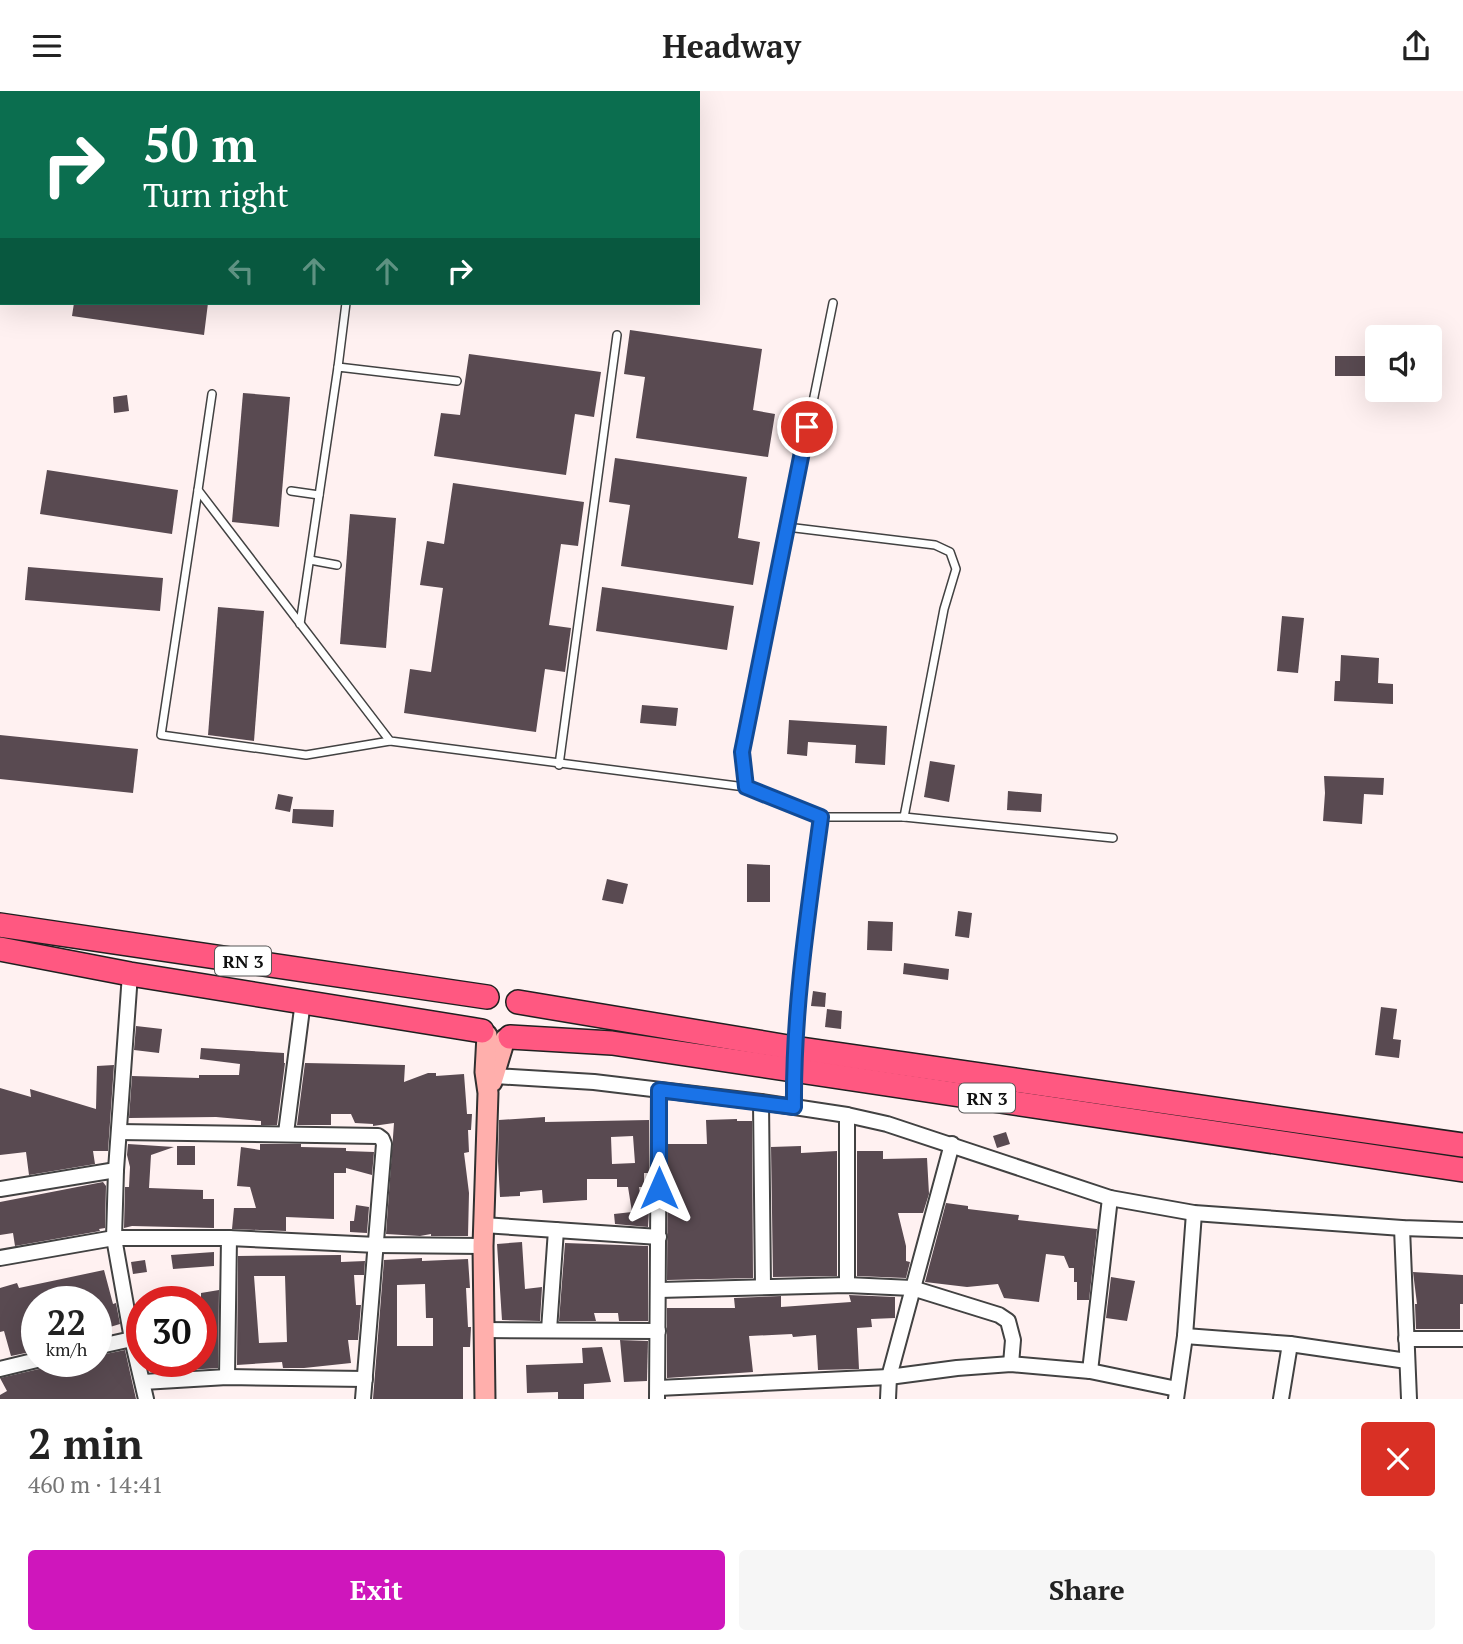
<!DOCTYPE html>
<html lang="en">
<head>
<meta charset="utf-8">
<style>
	:root { --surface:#fff; --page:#f6f6f6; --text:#222; --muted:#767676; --accent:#cf16bc }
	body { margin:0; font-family:"PT Serif",serif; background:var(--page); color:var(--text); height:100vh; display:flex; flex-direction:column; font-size:26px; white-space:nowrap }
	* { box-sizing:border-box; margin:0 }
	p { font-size:23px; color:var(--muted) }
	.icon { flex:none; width:38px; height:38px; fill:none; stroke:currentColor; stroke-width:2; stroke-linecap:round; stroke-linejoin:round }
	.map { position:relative; height:1308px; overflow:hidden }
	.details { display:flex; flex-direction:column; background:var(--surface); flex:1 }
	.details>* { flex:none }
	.hud { position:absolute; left:0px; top:0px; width:700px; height:214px; box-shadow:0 7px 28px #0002; background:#0b6e4f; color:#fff; overflow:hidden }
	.buttons { position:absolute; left:1365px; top:234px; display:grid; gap:14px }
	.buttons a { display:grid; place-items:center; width:77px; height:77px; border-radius:7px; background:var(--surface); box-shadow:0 7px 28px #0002; font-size:35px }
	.speed { position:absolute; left:21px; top:1195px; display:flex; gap:14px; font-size:35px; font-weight:700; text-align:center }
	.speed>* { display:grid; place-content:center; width:91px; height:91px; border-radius:50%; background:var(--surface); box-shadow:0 7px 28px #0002; line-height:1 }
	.speed small { font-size:18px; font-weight:400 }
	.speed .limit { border:10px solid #d22; background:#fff; color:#111 }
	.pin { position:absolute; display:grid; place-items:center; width:60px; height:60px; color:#fff; margin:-30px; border:4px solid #fff; border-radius:50%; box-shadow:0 2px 7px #0007 }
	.me { position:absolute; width:77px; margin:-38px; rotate:0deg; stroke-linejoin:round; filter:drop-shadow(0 0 5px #0008) }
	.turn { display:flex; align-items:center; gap:24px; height:147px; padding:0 28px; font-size:32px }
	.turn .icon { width:91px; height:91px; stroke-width:2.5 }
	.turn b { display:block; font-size:49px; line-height:60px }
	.lanes { display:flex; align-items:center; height:66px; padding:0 28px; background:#0003; justify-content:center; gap:35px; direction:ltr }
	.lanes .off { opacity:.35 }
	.round { display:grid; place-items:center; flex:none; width:74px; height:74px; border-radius:7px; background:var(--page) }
	.overview { display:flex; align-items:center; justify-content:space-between; height:119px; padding:0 28px }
	h1 { font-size:42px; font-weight:800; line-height:52px }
	.cta { display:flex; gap:14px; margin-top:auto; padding:14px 28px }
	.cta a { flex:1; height:80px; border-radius:7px; background:var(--accent); color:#fff; font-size:28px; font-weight:800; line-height:80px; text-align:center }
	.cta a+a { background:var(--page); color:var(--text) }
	header { display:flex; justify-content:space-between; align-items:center; height:91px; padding:0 28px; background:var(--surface); font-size:32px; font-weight:800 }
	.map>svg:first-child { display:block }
	.building { fill:#594a51; fill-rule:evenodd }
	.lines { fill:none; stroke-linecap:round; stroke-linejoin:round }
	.service-casing { stroke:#424242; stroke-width:10 }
	.minor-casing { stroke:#424242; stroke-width:18 }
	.secondary-casing { stroke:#313131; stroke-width:23 }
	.trunk-casing { stroke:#202020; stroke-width:26 }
	.service { stroke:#fff; stroke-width:7 }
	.minor { stroke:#fff; stroke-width:14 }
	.secondary { stroke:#ffafac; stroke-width:19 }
	.trunk { stroke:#ff5881; stroke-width:23 }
	.route-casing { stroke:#114b97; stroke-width:18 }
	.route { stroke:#1a73e8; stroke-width:12 }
	.labels { text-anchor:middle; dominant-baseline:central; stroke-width:7; stroke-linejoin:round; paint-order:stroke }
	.shield { fill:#fff; stroke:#575757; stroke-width:2 }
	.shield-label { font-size:18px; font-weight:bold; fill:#0f0f0f }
</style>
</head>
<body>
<header><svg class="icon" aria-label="menu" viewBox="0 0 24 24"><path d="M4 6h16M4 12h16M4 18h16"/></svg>Headway<svg class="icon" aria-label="share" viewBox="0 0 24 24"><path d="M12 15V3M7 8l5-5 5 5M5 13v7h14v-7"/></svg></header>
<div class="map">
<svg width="1463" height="1308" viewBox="0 0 1463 1308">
	<rect width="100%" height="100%" fill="#fff1f1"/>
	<!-- building -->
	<g class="building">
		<polygon points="74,212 208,212 204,244 72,225"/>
		<polygon points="630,239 762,258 753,319 775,323 768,366 636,347 645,286 624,283"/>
		<polygon points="469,263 601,281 594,326 575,323 566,384 434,365 441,322 460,324"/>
		<rect x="1335" y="265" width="33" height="20"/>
		<polygon points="243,302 290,306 279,436 232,431"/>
		<polygon points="127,304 129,320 114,322 113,306"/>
		<polygon points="615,367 747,386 738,447 760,451 753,494 621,475 630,414 609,411"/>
		<polygon points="47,379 178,399 172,443 40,423"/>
		<polygon points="453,392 584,411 578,455 561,453 549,534 571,537 565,581 545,578 536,641 404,622 410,578 431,581 443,497 420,494 427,450 444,453"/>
		<polygon points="350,423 396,427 386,557 340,553"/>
		<polygon points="28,476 163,487 160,520 25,509"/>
		<polygon points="602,496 734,515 727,559 596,540"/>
		<polygon points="218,516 264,520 254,650 208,644"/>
		<polygon points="1282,525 1304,527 1298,582 1277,580"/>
		<polygon points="1341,564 1379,567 1378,592 1393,593 1393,613 1334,610 1335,590 1340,590"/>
		<polygon points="642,614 678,617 676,635 640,632"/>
		<polygon points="789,629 887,635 885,674 855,672 856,654 808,651 807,665 787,663"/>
		<polygon points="0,644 138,658 133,702 0,688"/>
		<polygon points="930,670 955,674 949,711 924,706"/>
		<polygon points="1324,685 1384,687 1383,704 1364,703 1362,733 1323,730 1325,702"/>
		<polygon points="1008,700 1042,703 1041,721 1007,719"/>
		<polygon points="278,703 293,706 290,721 275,718"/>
		<polygon points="293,718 334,719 333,736 292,732"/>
		<polygon points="747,773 770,774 770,811 747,811"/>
		<polygon points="607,788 628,793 623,813 602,809"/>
		<polygon points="958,820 972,822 969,847 955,845"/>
		<polygon points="868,830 893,831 892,860 867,859"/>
		<polygon points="904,872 949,878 948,889 903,883"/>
		<polygon points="813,900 826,902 825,916 811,915"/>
		<polygon points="1381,916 1397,918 1393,948 1401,949 1399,967 1375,964"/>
		<polygon points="827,918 842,920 841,938 825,936"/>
		<polygon points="136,935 162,938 159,962 134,959"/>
		<polygon points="201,957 284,962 284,972 285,972 277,1034 261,1034 261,1030 216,1026 129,1027 132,985 199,987 199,984 239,984 240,973 200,968"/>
		<polygon points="305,972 405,974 404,991 428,982 436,982 436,985 464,983 467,1023 472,1023 471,1039 468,1039 469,1061 464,1062 469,1102 468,1145 431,1145 431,1143 420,1145 386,1143 394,1032 373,1035 373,1033 355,1032 351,1023 331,1023 331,1034 297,1034"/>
		<polygon points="114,974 108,1060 93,1060 95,1073 29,1084 26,1061 0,1064 0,997 31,1006 30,998 96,1018 97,975"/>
		<path d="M545,1026v5l104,-2v53h-5v14h-5l4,24h6l-1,16 -33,-3 -1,-10 18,-2 -4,-25h-11v-8h-30v21l-44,3 -1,-13 -22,2v4l-20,1 -2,-36 1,-41zM633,1045l2,27 -23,1 -1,-27z"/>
		<polygon points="737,1028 737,1030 752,1030 753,1187 667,1189 668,1053 707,1053 706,1029"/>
		<polygon points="1006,1041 1010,1053 997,1057 993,1045"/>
		<polygon points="128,1053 174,1056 151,1064 149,1097 203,1099 203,1108 214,1108 214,1137 132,1135 124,1137 125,1096 129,1096 130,1076 127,1064"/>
		<polygon points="260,1053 301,1053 301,1056 346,1057 346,1060 374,1061 372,1084 346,1077 346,1082 334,1082 334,1128 286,1126 286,1140 232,1138 234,1117 256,1117 250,1096 237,1095 241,1056 260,1059"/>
		<rect x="177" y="1055" width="18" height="19"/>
		<polygon points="801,1055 801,1062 837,1060 837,1185 773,1186 771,1056"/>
		<polygon points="857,1060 883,1060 883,1068 927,1067 929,1103 923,1122 898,1122 906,1155 906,1170 910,1171 906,1187 857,1185"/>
		<polygon points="103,1091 106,1095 105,1137 99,1138 100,1140 15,1155 13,1142 0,1144 0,1111"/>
		<polygon points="946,1112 968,1115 968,1118 1019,1124 1018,1129 1097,1138 1089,1209 1077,1209 1077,1191 1074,1191 1074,1177 1069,1177 1064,1165 1046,1163 1039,1211 1004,1207 998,1193 967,1196 925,1191"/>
		<polygon points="356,1114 369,1116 367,1142 350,1141 350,1130 354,1130"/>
		<polygon points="522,1151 525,1198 542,1196 540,1230 502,1229 497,1153"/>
		<polygon points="565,1152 648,1155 648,1230 619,1230 618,1222 594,1222 596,1230 559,1230"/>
		<polygon points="214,1161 214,1175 173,1178 171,1164"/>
		<path d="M341,1164v7l24,-1 -1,14h-10l2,30h5l-3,35h-10l3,23 -47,5h-21l-1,-6 -45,3 1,-109zM254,1185h31l2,66 -28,1z"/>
		<path d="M422,1167v3l46,-2 2,29h-4l2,39h3l-1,20h-7v52h-90l11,-139zM425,1193l1,34h7v28h-36v-61z"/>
		<polygon points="145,1169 147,1181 133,1183 131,1171"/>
		<polygon points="104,1179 113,1213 116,1212 120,1233 100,1239 96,1227 96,1211 91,1211 89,1203 60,1211 37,1211 35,1260 11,1265 4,1240 0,1241 0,1197 17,1192 19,1197"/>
		<polygon points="1413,1181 1463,1184 1463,1213 1460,1213 1460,1238 1416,1238 1415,1213 1417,1213"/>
		<polygon points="1111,1186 1135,1190 1127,1230 1106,1227"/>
		<polygon points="219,1199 218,1277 173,1280 172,1270 201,1270 201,1202"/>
		<polygon points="849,1204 895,1206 895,1227 871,1228 872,1236 857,1237 859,1278 818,1279 816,1244 793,1246 792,1243 749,1245 753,1281 667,1287 667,1217 735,1217 734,1207 781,1205 781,1216 851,1211"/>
		<polygon points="620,1249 648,1250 647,1290 624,1291"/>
		<polygon points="602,1256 611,1291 584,1293 584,1308 558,1308 558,1301 527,1302 526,1274 583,1272 582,1257"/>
		<polygon points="125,1259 136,1308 0,1308 0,1304 7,1300 0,1287 39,1278 46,1273 56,1270 96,1270 96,1265"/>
	</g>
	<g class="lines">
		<defs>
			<g id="service">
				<polyline points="338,276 346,212"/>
				<polyline points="212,303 198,399 390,650 745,696 821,726"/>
				<polyline points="198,399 161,644 306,664 390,650"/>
				<polyline points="291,400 319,404"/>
				<polyline points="787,436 935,454 950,461 956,478 944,518 904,726"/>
				<polyline points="310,469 337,474"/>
				<polyline points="300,533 338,276 457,290"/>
				<polyline points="559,674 617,244"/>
				<polyline points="745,696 742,661 833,212"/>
				<polyline points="794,953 804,853 821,726 904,726 1113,747"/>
			</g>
			<g id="minor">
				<polyline points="130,883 116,1079 114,1147 132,1248 146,1308"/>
				<polyline points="794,972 794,1016"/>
				<polyline points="495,985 594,991 761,1011 763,1196"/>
				<polyline points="761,1011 847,1024 887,1033 1110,1107 1194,1122 1402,1137 1463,1139"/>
				<polyline points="119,1041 378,1045 382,1048 384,1053 363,1308"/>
				<polyline points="286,1042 303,910"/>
				<polyline points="0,1098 116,1079"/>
				<polyline points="483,1134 659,1146"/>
				<polyline points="1402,1137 1409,1308"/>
				<polyline points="0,1167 114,1147 229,1147 377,1154 483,1155"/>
				<polyline points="847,1194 847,1024"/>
				<polyline points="659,1199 847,1194 912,1197 999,1224 1008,1230 1013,1249 1011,1273"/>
				<polyline points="483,1239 658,1240"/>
				<polyline points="549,1239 556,1139"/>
				<polyline points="1185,1245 1290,1253 1407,1270"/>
				<polyline points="1406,1248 1463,1248"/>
				<polyline points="96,1256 132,1248"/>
				<polyline points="0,1278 37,1269"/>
				<polyline points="1090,1280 1110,1107"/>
				<polyline points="227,1286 229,1147"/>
				<polyline points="143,1291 227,1286 365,1288"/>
				<polyline points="658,1297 889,1286 957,1277 1011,1273 1090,1280 1177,1298"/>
				<polyline points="657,1308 659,999"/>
				<polyline points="888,1308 889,1286 952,1053"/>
				<polyline points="1176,1308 1185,1245 1194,1122"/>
				<polyline points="1281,1308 1290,1253"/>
			</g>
			<g id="secondary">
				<polyline points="492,991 505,948"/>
				<polyline points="485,1308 483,1155 488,1002 485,981 487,944"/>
			</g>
			<g id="trunk">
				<polyline points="0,834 487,906"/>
				<polyline points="0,858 130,883 482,940"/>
				<polyline points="518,911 794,957 1463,1054"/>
				<polyline points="510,946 612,952 1463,1079"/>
			</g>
		</defs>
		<!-- service casing -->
		<use href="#service" class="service-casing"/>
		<!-- minor casing -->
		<use href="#minor" class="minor-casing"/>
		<!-- secondary casing -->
		<use href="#secondary" class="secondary-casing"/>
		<!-- trunk casing -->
		<use href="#trunk" class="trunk-casing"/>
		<!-- service -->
		<use href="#service" class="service"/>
		<!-- minor -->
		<use href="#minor" class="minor"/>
		<!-- secondary -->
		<use href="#secondary" class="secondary"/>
		<!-- trunk -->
		<use href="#trunk" class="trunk"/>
	</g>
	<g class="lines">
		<defs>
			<path id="route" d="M659,1097v-98l135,17c-1,-98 14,-194 27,-290l-75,-30 -4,-35 65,-325"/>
		</defs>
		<!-- route casing -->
		<use href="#route" class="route-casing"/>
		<!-- route -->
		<use href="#route" class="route"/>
	</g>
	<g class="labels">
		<!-- shield labels -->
		<g class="shield">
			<rect x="215" y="855.5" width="56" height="29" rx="5"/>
			<rect x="959" y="992.5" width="56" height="29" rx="5"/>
		</g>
		<g class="shield-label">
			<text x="243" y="870">RN 3</text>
			<text x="987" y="1007">RN 3</text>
		</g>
	</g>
</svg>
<div class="buttons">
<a><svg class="icon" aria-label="sound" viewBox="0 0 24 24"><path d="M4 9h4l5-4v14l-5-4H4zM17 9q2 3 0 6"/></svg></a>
</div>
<div class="speed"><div>22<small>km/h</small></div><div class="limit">30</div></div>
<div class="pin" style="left:807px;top:336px;background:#d93025"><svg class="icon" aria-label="arrive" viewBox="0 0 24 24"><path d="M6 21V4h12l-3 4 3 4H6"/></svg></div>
<svg class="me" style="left:659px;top:1097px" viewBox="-20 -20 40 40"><path d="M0-17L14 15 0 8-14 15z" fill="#1a73e8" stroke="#fff" stroke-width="4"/></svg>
<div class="hud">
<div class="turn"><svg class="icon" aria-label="right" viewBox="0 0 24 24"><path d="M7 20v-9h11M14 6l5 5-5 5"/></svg><div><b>50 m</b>Turn right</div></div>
<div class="lanes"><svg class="icon off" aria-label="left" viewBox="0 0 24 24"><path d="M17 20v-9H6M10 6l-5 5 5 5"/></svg><svg class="icon off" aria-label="ahead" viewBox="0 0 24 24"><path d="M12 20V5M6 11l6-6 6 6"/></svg><svg class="icon off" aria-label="ahead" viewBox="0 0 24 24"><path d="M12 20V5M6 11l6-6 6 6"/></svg><svg class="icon" aria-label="right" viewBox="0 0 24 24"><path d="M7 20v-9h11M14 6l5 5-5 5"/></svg></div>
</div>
</div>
<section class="details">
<div class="overview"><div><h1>2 min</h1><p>460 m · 14:41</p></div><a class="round" style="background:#d93025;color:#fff"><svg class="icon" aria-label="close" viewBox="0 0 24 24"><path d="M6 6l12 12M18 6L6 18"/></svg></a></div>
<div class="cta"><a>Exit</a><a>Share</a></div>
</section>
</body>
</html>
